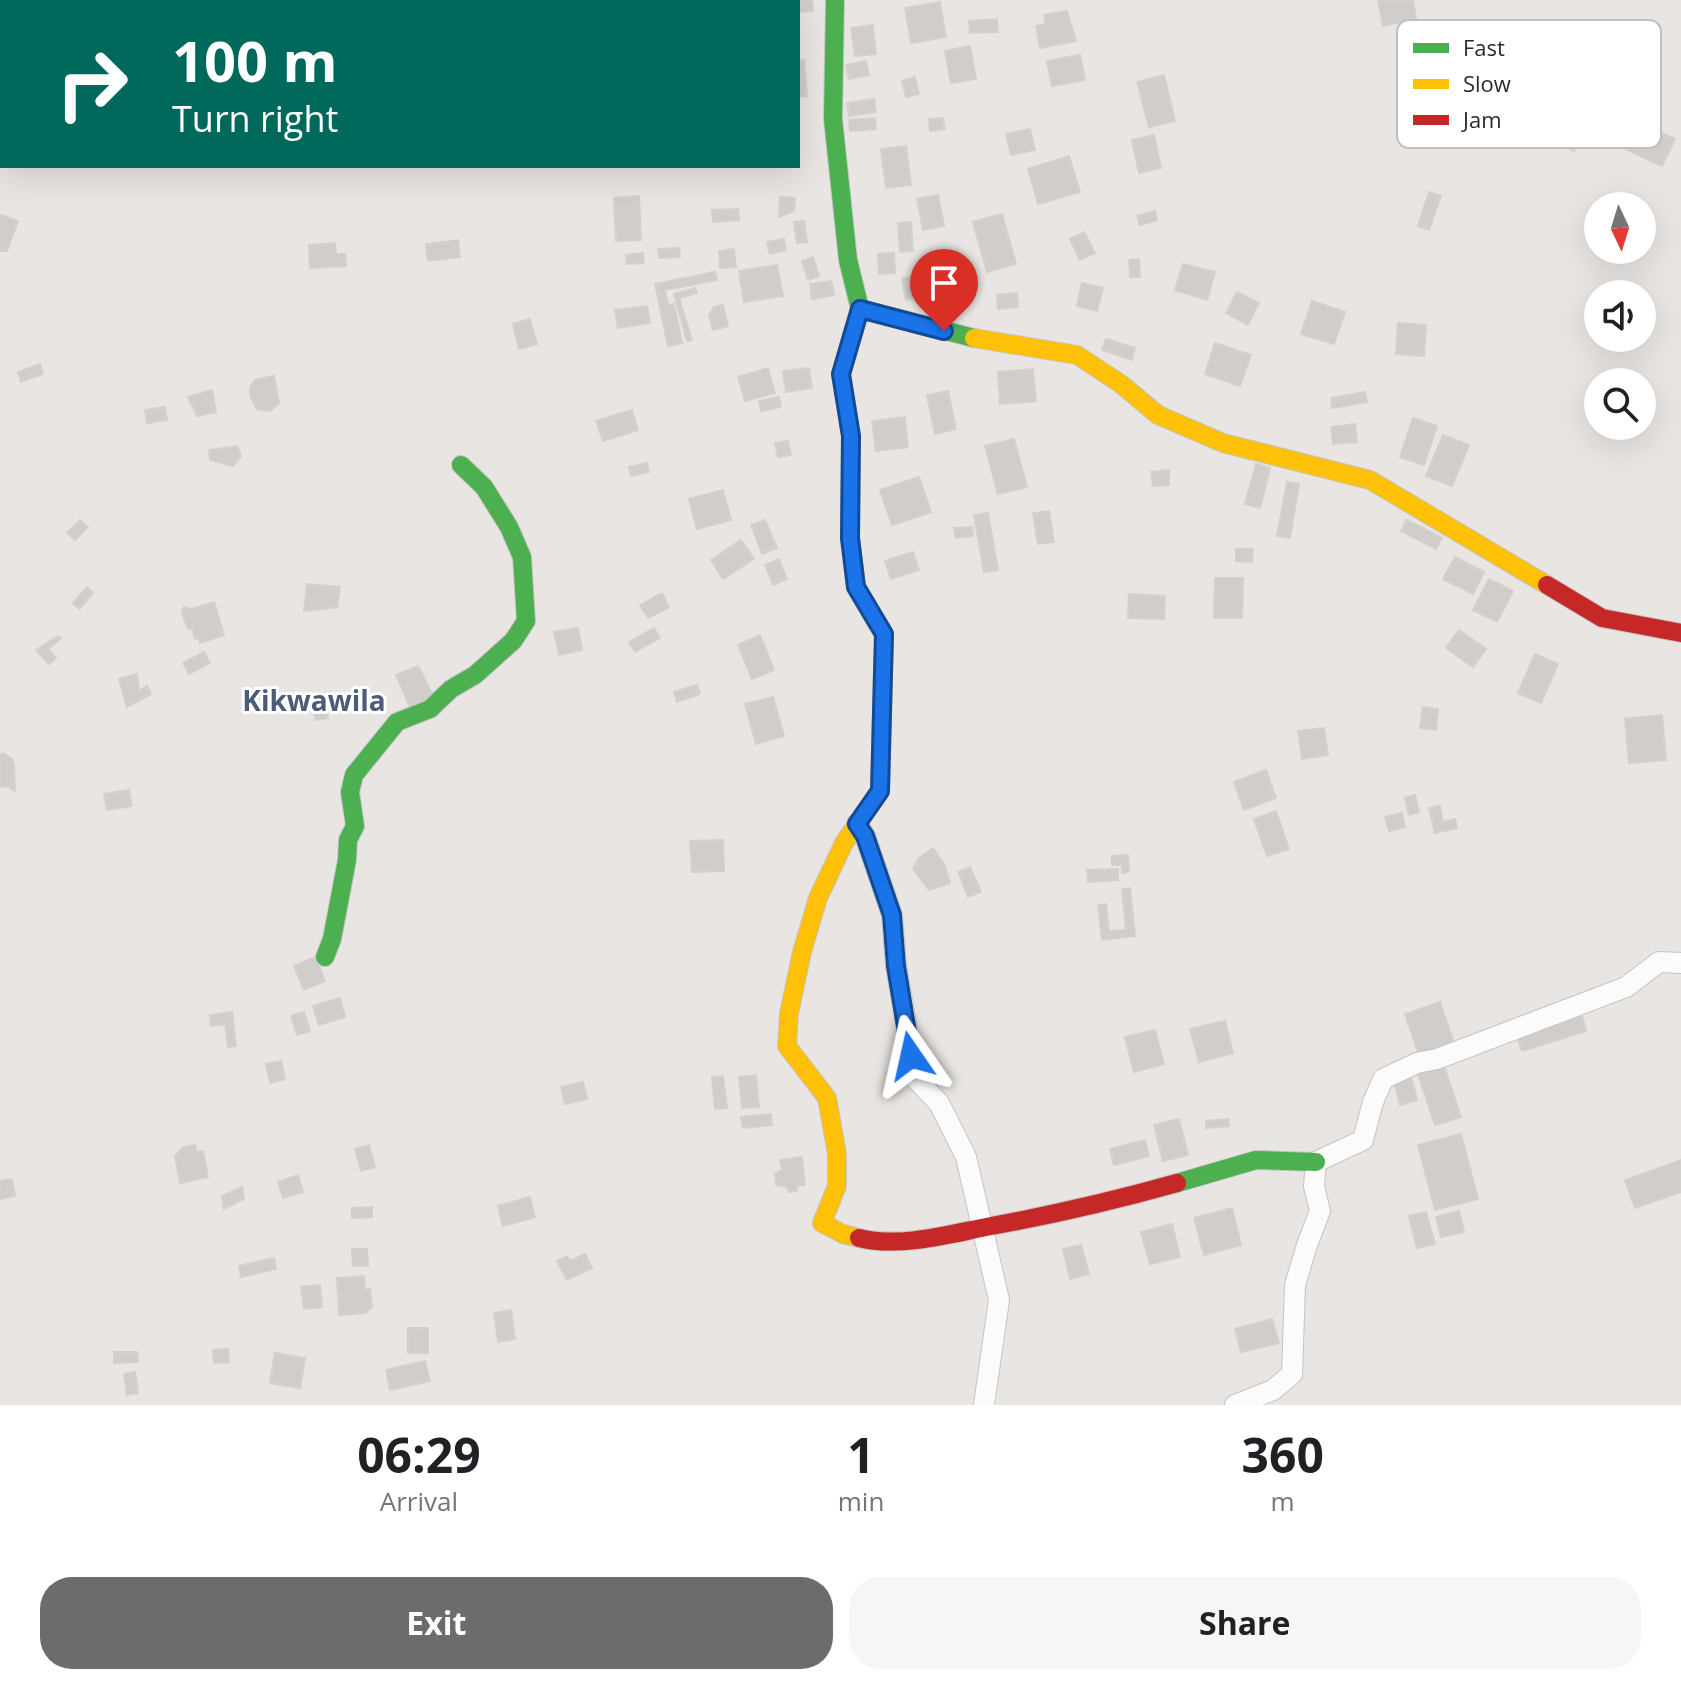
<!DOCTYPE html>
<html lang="en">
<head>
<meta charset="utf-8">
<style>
	:root { --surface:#fff; --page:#f6f6f6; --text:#202124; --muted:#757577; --accent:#6d6c6b }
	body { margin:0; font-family:"Open Sans",sans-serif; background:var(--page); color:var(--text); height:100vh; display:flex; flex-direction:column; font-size:30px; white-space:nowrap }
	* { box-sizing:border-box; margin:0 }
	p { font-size:26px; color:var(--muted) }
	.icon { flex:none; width:44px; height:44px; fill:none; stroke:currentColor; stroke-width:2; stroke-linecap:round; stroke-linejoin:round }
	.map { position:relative; height:1405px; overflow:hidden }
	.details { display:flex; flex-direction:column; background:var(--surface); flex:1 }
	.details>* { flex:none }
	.banner { position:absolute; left:0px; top:0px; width:800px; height:168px; box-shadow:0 8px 32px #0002; background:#00695c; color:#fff; overflow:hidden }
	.needle { width:52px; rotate:176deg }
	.controls { position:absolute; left:1584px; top:192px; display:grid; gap:16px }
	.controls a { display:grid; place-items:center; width:72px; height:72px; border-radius:50%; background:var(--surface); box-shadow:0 8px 32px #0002; font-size:40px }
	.pin { position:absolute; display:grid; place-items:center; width:68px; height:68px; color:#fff; margin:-82px -34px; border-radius:50% 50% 50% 0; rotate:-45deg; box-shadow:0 0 8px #0007 }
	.pin .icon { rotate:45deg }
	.me { position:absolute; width:88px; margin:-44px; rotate:349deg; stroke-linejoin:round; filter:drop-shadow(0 0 6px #0008) }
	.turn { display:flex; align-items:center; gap:28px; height:168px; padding:0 40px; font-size:36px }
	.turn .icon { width:104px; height:104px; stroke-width:2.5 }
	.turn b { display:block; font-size:56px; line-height:68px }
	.eta { display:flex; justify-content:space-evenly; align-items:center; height:136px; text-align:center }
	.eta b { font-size:48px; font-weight:700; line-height:56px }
	.primary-button { display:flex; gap:16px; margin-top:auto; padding:16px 40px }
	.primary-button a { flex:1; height:92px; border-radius:32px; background:var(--accent); color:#fff; font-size:32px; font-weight:700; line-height:92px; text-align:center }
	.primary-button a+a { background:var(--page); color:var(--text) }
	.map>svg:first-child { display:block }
	.building { fill:#d0cdcb; stroke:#d3d1ce; stroke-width:2 }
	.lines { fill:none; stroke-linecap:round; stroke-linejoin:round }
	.street-casing { stroke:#c4c4c4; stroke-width:22 }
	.fast-casing { stroke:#c4c4c4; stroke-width:20 }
	.slow-casing { stroke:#c4c4c4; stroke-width:20 }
	.jam-casing { stroke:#c4c4c4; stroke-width:20 }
	.street { stroke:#fcfbfb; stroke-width:20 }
	.fast { stroke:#4caf50; stroke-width:18 }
	.slow { stroke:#ffc107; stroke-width:18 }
	.jam { stroke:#c62828; stroke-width:18 }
	.route-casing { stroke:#114b97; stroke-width:20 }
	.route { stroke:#1a73e8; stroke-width:14 }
	.labels { text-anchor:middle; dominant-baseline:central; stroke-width:6; stroke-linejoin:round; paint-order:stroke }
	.quarter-label { font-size:28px; font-weight:bold; fill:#4d5b7a; stroke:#fff }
	.key { fill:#fff; stroke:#bfbfbf; stroke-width:2 }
	.key-label { font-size:22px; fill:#2b2b2b }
</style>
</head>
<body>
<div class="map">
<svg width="1681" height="1405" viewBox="0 0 1681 1405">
	<rect width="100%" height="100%" fill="#e8e5e2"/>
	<!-- building -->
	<g class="building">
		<polygon points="792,0 812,0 813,11 798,12 798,2"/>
		<polygon points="1378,0 1413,0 1416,19 1383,26"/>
		<polygon points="940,2 946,37 911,43 905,8"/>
		<polygon points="1067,11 1076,41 1040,48 1036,26 1046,24 1044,15"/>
		<polygon points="997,19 998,32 970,33 969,21"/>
		<polygon points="873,25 876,54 855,56 851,28"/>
		<polygon points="970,46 976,79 951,83 945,51"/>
		<polygon points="1080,55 1085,80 1052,86 1047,61"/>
		<polygon points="804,60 807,96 798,97 798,61"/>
		<polygon points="866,61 869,75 849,79 846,65"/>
		<polygon points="1164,75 1175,121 1149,127 1137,82"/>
		<polygon points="915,77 919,94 906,97 902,81"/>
		<polygon points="874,99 876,112 849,116 847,103"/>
		<polygon points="875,118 876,129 850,131 849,120"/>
		<polygon points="943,118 945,129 930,131 929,119"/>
		<polygon points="1639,122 1675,139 1662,166 1625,149"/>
		<polygon points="1558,126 1581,138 1574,151 1552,139"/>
		<polygon points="1030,129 1035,150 1011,155 1006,134"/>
		<polygon points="1154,135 1161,168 1139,173 1132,140"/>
		<polygon points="906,146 911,185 886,188 881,149"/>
		<polygon points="1069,156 1080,192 1038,204 1028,169"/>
		<polygon points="1429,192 1441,196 1429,230 1418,226"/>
		<polygon points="938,195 944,226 923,230 917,199"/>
		<polygon points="639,196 641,240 616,241 614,198"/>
		<polygon points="780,197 795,198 794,211 779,217"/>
		<polygon points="738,209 739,220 713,222 712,210"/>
		<polygon points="1155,211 1157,220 1140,225 1137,216"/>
		<polygon points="1002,214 1016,264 987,272 973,222"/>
		<polygon points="1,215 18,221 7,251 0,251"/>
		<polygon points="804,221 807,242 797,243 794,222"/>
		<polygon points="911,222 913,251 900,252 898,223"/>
		<polygon points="1084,232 1095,253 1080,260 1070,239"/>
		<polygon points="784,239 786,250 770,254 767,242"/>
		<polygon points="458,240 460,257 428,261 426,244"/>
		<polygon points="335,243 336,254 345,254 346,266 310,268 309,245"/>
		<polygon points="679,248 680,257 659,258 658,249"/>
		<polygon points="734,249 736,267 720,268 719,251"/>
		<polygon points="643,253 644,263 627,264 626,255"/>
		<polygon points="894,253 895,273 879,274 878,254"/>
		<polygon points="813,257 819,276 808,280 802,261"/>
		<polygon points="1139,259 1140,277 1130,277 1129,260"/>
		<polygon points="1183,264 1215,272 1207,300 1175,290"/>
		<polygon points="777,265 783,296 744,302 739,271"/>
		<polygon points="715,272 717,280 665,290 668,305 674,304 682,343 668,346 655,284"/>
		<polygon points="932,273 936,294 906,300 902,278"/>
		<polygon points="831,281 834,295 812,299 810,284"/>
		<polygon points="1082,283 1103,288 1097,311 1077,306"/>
		<polygon points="695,288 697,293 679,298 692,340 687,341 674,294"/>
		<polygon points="1237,292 1259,303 1248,325 1226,313"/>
		<polygon points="1017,293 1018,307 998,309 997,295"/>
		<polygon points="1312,301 1345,312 1334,344 1301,334"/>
		<polygon points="723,305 728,326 713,330 709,315 714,307"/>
		<polygon points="647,306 650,323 618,328 615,310"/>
		<polygon points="530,319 537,344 519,349 513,324"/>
		<polygon points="1398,323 1426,325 1424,356 1396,354"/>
		<polygon points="1106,339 1135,348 1132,360 1102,350"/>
		<polygon points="1215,343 1251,355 1240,386 1205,374"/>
		<polygon points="40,364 43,374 21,382 18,372"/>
		<polygon points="768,368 775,393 745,401 738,377"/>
		<polygon points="809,368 812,388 786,392 783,371"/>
		<polygon points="1033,369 1036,401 1000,404 998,372"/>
		<polygon points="274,376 279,403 270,411 257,409 250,395 250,387 255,380"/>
		<polygon points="212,390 216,412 197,416 188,397"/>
		<polygon points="948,391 956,429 935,434 927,395"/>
		<polygon points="1365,392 1367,402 1332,408 1331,398"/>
		<polygon points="779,397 781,407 761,411 759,401"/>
		<polygon points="165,407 167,420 147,423 145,410"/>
		<polygon points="632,410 638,430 603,441 596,421"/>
		<polygon points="905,417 908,447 876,451 872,421"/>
		<polygon points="1413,418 1437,426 1424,465 1400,457"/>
		<polygon points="1355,424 1357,442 1333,444 1331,427"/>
		<polygon points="1443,435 1469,445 1452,486 1426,476"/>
		<polygon points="1014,439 1027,487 998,494 985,446"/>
		<polygon points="788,441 791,455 778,457 775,443"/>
		<polygon points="237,446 241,456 233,466 210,460 209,450"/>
		<polygon points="647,463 649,472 631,476 629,467"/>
		<polygon points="1256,464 1270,468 1260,508 1245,504"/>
		<polygon points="1169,470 1169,485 1153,486 1151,472"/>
		<polygon points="919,477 931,512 892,525 880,490"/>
		<polygon points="1287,482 1299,484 1290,538 1277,536"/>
		<polygon points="723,490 731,520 697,529 689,499"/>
		<polygon points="1049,511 1054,542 1038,544 1033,513"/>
		<polygon points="988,513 998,570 984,572 974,515"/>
		<polygon points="80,520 88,527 75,540 67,533"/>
		<polygon points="765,520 777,548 762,554 751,525"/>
		<polygon points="1407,520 1442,538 1436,549 1401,531"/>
		<polygon points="972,527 973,536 956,538 954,528"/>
		<polygon points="741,540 754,559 723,579 711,560"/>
		<polygon points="1236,549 1253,549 1252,562 1236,561"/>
		<polygon points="913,552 919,570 891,579 885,561"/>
		<polygon points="1455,557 1484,572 1473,594 1443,579"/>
		<polygon points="779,559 787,579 773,585 765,565"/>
		<polygon points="1215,578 1243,578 1242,618 1214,618"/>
		<polygon points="1489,579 1513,591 1497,622 1473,610"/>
		<polygon points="307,584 340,587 337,607 304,611"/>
		<polygon points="87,587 93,593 79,609 73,603"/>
		<polygon points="662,593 669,607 648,618 640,605"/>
		<polygon points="1129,594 1165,596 1164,619 1128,618"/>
		<polygon points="214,602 224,635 200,643 199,638 195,639 192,628 188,629 182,613 184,607 192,609"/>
		<polygon points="578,628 582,650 559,655 554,632"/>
		<polygon points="654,628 660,638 635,652 629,642"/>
		<polygon points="1459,630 1486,649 1473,667 1446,648"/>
		<polygon points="760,635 774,670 752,679 738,645"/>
		<polygon points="58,636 61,638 48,649 56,658 49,664 36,650"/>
		<polygon points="204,652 210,663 189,674 183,663"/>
		<polygon points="1535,654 1558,664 1541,703 1518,693"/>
		<polygon points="418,666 434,697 410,707 396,675"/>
		<polygon points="137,674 139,691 147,686 151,694 127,707 119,679"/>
		<polygon points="697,685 700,694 677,702 674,692"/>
		<polygon points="331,692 334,705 325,707 328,718 316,720 310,697"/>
		<polygon points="773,697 784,736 756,744 745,704"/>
		<polygon points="1423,707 1438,709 1436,730 1420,728"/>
		<polygon points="1662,715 1666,760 1629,763 1625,719"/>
		<polygon points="1324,728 1328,755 1302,759 1298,731"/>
		<polygon points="3,753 12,759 14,764 15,791 6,786 0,787 0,754"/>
		<polygon points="1266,770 1276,798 1244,810 1234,782"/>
		<polygon points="129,790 132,806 107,810 104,794"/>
		<polygon points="1415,795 1419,812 1409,815 1405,798"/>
		<polygon points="1440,806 1443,822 1455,819 1457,828 1435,833 1429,808"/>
		<polygon points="1276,811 1289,849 1267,856 1254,819"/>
		<polygon points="1402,813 1405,827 1389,831 1385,817"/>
		<polygon points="723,840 724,871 692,872 690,841"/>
		<polygon points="933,848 944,864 950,883 929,890 913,869 919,858"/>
		<polygon points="1128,855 1129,872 1122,873 1122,865 1112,865 1112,856"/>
		<polygon points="970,867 981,892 968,897 958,872"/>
		<polygon points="1118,869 1118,880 1088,882 1087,870"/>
		<polygon points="1130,888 1135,936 1102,940 1098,905 1106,904 1109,931 1126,930 1122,889"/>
		<polygon points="315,957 325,981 304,990 294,966"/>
		<polygon points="340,998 345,1017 319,1025 313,1006"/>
		<polygon points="1440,1002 1455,1046 1420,1058 1405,1014"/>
		<polygon points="232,1012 236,1046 228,1047 225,1024 211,1026 210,1015"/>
		<polygon points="304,1012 310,1031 297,1035 291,1016"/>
		<polygon points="1582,1016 1586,1031 1522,1051 1517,1037"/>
		<polygon points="1225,1021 1233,1053 1199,1062 1190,1029"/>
		<polygon points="1155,1030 1164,1064 1134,1072 1125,1037"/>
		<polygon points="281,1061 285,1079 270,1083 266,1064"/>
		<polygon points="1444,1066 1461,1117 1435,1125 1418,1074"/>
		<polygon points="756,1075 759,1107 742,1108 739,1077"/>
		<polygon points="723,1076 727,1108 715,1109 712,1077"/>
		<polygon points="1411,1077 1417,1100 1400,1105 1394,1081"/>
		<polygon points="583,1082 587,1099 565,1104 561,1087"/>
		<polygon points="771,1114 772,1125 743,1128 741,1117"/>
		<polygon points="1179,1119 1188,1155 1163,1161 1154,1125"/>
		<polygon points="1228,1119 1229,1126 1206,1128 1206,1121"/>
		<polygon points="1461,1134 1478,1199 1435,1210 1418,1145"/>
		<polygon points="1145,1140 1149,1156 1114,1165 1110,1149"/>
		<polygon points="195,1145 197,1152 203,1151 208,1177 180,1183 175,1156 184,1147"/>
		<polygon points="369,1145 375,1167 361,1171 355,1149"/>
		<polygon points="802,1157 805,1185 797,1186 797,1191 789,1192 787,1187 776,1185 775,1174 782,1170 780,1160"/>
		<polygon points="1681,1160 1681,1192 1635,1208 1625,1180"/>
		<polygon points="298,1175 303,1192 283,1198 278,1182"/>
		<polygon points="12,1179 15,1196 0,1199 0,1181"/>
		<polygon points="242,1187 244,1199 224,1209 222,1196"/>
		<polygon points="530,1197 535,1217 503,1226 498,1206"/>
		<polygon points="372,1207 372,1217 352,1218 352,1208"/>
		<polygon points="1232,1208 1241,1245 1204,1255 1194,1218"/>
		<polygon points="1459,1211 1464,1232 1441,1237 1436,1217"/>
		<polygon points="1426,1212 1435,1244 1417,1248 1409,1216"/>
		<polygon points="1172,1224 1180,1257 1150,1264 1141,1232"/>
		<polygon points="1081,1245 1089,1274 1070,1279 1063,1249"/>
		<polygon points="352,1249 367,1249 368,1266 353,1266"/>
		<polygon points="585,1254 592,1268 567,1280 557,1261 567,1256 570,1261"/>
		<polygon points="274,1258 276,1269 241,1277 239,1266"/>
		<polygon points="364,1276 365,1290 370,1289 372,1307 365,1313 339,1315 337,1278"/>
		<polygon points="320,1285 322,1307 304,1309 301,1287"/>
		<polygon points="511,1310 515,1339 498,1342 494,1313"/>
		<polygon points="1272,1319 1279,1343 1241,1352 1235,1329"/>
		<rect x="408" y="1328" width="20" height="25"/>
		<polygon points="228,1349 229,1362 214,1363 213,1350"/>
		<polygon points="114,1352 137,1352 138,1362 114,1363"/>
		<polygon points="275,1353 305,1358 300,1388 270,1383"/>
		<polygon points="425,1361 430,1381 390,1390 386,1370"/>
		<polygon points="135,1372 138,1393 127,1395 124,1374"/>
	</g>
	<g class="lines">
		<defs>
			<g id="street">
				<polyline points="857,824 865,836 892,915 896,966 916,1079 939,1103 966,1157 999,1300 984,1405"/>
				<polyline points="1235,1405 1273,1390 1292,1374 1295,1285 1307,1245 1320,1211 1314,1186 1316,1162 1363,1140 1373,1102 1383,1079 1417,1063 1437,1059 1626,987 1659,962 1681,963"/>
			</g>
			<g id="fast">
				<polyline points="835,0 833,119 848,260 860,309 974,338"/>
				<polyline points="860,309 841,374 851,436 850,538 856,587 877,623"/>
				<polyline points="325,957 332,939 347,860 348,840 355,826 350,792 354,775 397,722 430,709 451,689 475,675 513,641 526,621 522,557 509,527 484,487 461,465"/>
				<polyline points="1177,1183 1256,1160 1316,1162"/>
			</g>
			<g id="slow">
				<polyline points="974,338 1077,355 1121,384 1158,415 1223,443 1370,480 1547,585"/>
				<polyline points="859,1238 843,1234 822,1223 837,1186 837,1154 827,1098 787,1046 789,1014 802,952 818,898 844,843 880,791 884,634 877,623"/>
			</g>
			<g id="jam">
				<polyline points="1547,585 1602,618 1681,633"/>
				<path d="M859,1238c40,10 87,-3 127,-11 66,-12 127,-26 191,-44"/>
			</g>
		</defs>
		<!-- street casing -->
		<use href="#street" class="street-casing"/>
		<!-- fast casing -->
		<use href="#fast" class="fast-casing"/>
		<!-- slow casing -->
		<use href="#slow" class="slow-casing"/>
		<!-- jam casing -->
		<use href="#jam" class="jam-casing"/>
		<!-- street -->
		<use href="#street" class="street"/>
		<!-- fast -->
		<use href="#fast" class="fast"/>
		<!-- slow -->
		<use href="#slow" class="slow"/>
		<!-- jam -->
		<use href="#jam" class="jam"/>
	</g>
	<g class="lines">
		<defs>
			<polyline id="route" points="911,1056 896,966 892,915 865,836 857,824 880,791 884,634 856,587 850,538 851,436 841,374 860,309 944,331"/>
		</defs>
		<!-- route casing -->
		<use href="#route" class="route-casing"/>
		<!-- route -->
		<use href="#route" class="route"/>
	</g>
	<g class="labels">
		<!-- quarter labels -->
		<g class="quarter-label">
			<text x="314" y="700">Kikwawila</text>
		</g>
	</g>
	<!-- legend -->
	<rect x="1397" y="20" width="264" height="128" rx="12" class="key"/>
	<rect x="1413" y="43" width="36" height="10" fill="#4caf50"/>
	<rect x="1413" y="79" width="36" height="10" fill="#ffc107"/>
	<rect x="1413" y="115" width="36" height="10" fill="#c62828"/>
	<g class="key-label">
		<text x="1463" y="56">Fast</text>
		<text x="1463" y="92">Slow</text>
		<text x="1463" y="128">Jam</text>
	</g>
</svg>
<div class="controls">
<a><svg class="needle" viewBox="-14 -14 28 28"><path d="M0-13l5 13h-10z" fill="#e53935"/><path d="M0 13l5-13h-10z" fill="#757577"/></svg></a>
<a><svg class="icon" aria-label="sound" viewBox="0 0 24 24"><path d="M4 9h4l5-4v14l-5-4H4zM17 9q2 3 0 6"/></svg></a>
<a><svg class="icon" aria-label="search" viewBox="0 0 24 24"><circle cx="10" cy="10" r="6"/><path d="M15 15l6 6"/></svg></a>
</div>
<div class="pin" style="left:944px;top:331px;background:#d93025"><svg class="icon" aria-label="arrive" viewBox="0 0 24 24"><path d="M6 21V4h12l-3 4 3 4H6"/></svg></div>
<svg class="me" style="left:911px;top:1056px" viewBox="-20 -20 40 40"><path d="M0-17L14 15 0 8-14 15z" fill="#1a73e8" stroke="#fff" stroke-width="4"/></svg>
<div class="banner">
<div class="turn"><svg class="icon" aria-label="right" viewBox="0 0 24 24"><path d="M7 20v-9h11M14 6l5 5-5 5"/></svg><div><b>100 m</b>Turn right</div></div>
</div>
</div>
<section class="details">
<div class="eta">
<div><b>06:29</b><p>Arrival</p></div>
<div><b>1</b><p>min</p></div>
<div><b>360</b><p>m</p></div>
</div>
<div class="primary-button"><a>Exit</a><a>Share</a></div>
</section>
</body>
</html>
